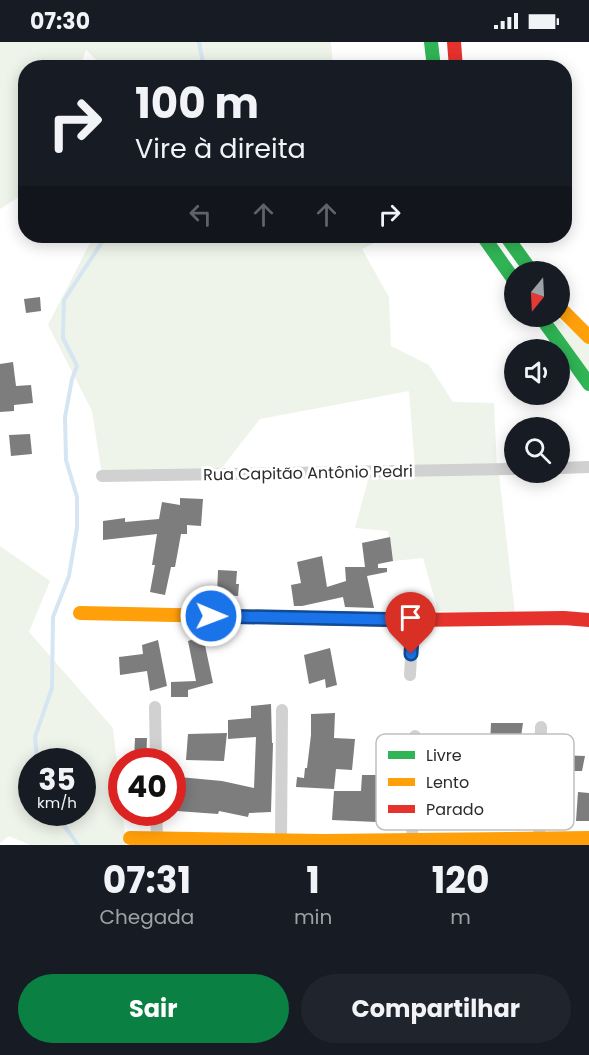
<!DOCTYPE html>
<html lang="pt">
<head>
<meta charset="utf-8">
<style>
	:root { --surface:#171b24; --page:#20242c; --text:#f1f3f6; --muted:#9ea1a6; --accent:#0b8043 }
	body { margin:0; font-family:Poppins,sans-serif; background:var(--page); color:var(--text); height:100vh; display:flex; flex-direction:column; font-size:22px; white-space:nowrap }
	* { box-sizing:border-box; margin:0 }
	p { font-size:20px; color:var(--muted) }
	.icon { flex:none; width:33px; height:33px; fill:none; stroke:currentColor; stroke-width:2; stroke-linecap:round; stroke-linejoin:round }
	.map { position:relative; height:803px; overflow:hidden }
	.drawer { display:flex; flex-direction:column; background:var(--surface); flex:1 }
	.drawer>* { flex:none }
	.guide { position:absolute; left:18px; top:18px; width:554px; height:183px; border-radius:24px; box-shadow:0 3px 15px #0003; background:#171b24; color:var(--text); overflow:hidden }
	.needle { width:39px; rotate:198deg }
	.tools { position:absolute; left:504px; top:219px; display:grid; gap:12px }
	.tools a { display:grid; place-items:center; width:66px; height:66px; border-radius:50%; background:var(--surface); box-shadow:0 3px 15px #0003; font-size:30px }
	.speed { position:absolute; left:18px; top:706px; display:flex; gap:12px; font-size:30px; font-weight:700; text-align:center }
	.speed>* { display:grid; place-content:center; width:78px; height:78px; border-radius:50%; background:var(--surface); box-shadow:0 3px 15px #0003; line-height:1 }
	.speed small { font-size:15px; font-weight:400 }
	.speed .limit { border:9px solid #d22; background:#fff; color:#111 }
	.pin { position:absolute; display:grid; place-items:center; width:51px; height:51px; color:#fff; margin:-62px -26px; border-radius:50% 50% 50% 0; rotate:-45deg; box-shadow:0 0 6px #0007 }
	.pin .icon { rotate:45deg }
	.me { position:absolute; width:66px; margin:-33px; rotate:91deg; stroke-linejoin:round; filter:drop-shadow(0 0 4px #0008) }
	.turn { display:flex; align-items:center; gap:21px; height:126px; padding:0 18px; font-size:27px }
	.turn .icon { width:78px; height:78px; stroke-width:2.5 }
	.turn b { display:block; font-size:42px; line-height:51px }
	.lanes { display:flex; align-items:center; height:57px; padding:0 18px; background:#0003; justify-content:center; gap:30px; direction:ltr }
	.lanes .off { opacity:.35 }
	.eta { display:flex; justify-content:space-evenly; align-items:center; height:102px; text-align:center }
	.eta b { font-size:36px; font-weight:700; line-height:42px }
	.button { display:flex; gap:12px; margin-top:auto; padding:12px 18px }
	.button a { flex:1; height:69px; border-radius:36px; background:var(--accent); color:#fff; font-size:24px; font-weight:700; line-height:69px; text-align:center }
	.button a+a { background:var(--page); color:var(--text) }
	.status { display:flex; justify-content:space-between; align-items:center; height:42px; padding:0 30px; background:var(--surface); direction:ltr }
	.status svg { height:16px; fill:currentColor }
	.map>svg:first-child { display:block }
	.green { fill:#eff4ea; fill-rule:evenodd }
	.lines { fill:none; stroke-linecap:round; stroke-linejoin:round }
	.stream { stroke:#d5e6f2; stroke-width:4 }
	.building { fill:#7d7d7d }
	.street { stroke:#d1d1d1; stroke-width:12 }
	.fast { stroke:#30b455; stroke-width:14 }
	.slow { stroke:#ff9f0a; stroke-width:14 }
	.jam { stroke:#e5322d; stroke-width:14 }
	.route-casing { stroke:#114b97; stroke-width:15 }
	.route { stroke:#1a73e8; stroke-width:10 }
	.labels { text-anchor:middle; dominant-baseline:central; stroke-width:6; stroke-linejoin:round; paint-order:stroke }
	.street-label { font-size:16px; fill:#2c2c2c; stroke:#fff }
	.key { fill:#fff; stroke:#c0c0c0; stroke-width:1.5 }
	.key-label { font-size:16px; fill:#2c2c2c }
</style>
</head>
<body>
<div class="status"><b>07:30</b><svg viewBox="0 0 49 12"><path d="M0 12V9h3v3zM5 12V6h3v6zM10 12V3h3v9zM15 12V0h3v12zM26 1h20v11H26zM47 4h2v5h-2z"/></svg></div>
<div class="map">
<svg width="589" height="803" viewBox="0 0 589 803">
	<rect width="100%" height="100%" fill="#fff"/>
	<!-- green -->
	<g class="green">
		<polygon points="0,0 331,0 333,25 104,25 86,8 80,25 26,26 25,151 0,167"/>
		<polygon points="96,194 389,194 362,207 389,255 391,304 429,323 453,360 494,361 497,426 415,427 409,349 260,377 217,432 102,433 92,369 48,283 92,197"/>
		<polygon points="557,276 589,302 589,332 554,280"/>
		<polygon points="499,432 515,572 438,569 423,516 393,519 388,489 355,486 369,434"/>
		<path d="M0,504l50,35 -21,51 84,96 13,117h-96l-21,-9 -9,7zM32,720h50v51h-50z"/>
	</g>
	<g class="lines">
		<!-- stream -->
		<g class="stream">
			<polyline points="199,0 204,26"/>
			<polyline points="39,720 37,717 35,695 52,646 53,575 69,534 77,486 77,455 66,418 65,375 72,337 77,324 63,296 64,258 106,194"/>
			<polyline points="61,771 63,782 78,803"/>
		</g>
	</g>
	<!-- building -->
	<g class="building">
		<polygon points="40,255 41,269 26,271 24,257"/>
		<polygon points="13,320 16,344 31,343 33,361 14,363 14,369 0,370 0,322"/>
		<polygon points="30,392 32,412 11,414 9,393"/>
		<polygon points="180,456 203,457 201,484 187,483 187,492 181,492 175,525 171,525 165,553 150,550 155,523 152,523 157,492 103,498 103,479 125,476 125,480 159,477 162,460 180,463"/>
		<polygon points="390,495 393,519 378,522 378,526 387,526 387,530 367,534 374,566 345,565 343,555 302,564 294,564 291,543 301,541 297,520 322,514 327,545 346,539 345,525 365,525 362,501"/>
		<polygon points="218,528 237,529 236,542 239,542 238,554 217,553"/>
		<polygon points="203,594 213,641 188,648 188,655 171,655 171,640 196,639 188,599"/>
		<polygon points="158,598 167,644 150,649 147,629 120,633 119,615 143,612 142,603"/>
		<polygon points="330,606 337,643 326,646 325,637 309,642 304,613"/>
		<polygon points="271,662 272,701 273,701 271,770 249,771 248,775 219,769 218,772 177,769 179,735 222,739 254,746 256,695 228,697 228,678 251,676 251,664"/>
		<polygon points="335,671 334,696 355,697 352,728 336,727 334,747 296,745 297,735 304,736 305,726 307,726 311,693 311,672"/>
		<polygon points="491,681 523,681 519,708 525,708 521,733 525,734 521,735 519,744 529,746 529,762 525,776 508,775 508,736 492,737 494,724 499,726 504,703 490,702"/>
		<polygon points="227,691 224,719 186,718 188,692"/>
		<polygon points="135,696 147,696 146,720 134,720"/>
		<polygon points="557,713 585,714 582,729 557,729"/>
		<polygon points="362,733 406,733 405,760 399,760 398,781 332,778 334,749 361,749"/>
		<polygon points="578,750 589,751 589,779 576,779"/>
	</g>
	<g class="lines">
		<!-- street -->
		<g class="street">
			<polyline points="560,426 589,425"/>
			<polyline points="102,434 514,427"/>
			<polyline points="410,633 413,578"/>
			<polyline points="155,665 156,720"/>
			<polyline points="156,771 157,796"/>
			<polyline points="281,798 282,668"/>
			<polyline points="412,798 415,694"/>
			<polyline points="539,798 541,685"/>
		</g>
		<!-- fast -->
		<g class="fast">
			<polyline points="431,0 434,26"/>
			<polyline points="483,194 514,238"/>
			<polyline points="506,194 532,230"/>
			<polyline points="540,274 589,342"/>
		</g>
		<!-- slow -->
		<g class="slow">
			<polyline points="560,266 589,295"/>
			<polyline points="80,571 314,576"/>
			<polyline points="130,796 323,799 589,796"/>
		</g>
		<!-- jam -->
		<g class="jam">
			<polyline points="454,0 456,26"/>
			<polyline points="314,576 413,578 564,576 589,578"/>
		</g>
	</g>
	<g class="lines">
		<defs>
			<polyline id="route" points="211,574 413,578 411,612"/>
		</defs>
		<!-- route casing -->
		<use href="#route" class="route-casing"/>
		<!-- route -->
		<use href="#route" class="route"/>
	</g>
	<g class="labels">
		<!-- street labels -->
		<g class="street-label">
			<text transform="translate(308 431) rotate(-1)">Rua Capitão Antônio Pedri</text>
		</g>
	</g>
	<!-- legend -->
	<rect x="376" y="692" width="198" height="96" rx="9" class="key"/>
	<rect x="388" y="709" width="27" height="8" fill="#30b455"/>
	<rect x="388" y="736" width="27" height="8" fill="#ff9f0a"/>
	<rect x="388" y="763" width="27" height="8" fill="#e5322d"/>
	<g class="key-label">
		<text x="426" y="719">Livre</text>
		<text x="426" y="746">Lento</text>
		<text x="426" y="773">Parado</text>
	</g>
</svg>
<div class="tools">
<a><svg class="needle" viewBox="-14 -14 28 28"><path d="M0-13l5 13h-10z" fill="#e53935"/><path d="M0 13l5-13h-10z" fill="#9ea1a6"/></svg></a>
<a><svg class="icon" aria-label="sound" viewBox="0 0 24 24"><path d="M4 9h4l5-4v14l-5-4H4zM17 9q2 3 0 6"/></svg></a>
<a><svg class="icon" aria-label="search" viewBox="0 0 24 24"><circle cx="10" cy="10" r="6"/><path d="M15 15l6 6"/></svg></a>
</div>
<div class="speed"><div>35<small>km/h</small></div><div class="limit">40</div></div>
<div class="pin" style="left:411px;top:612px;background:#d93025"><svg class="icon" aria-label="arrive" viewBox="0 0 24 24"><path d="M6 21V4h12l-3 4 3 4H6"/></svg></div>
<svg class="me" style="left:211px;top:574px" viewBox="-20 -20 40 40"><circle r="17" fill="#1a73e8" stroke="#fff" stroke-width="3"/><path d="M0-11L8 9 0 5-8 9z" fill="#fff"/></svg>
<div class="guide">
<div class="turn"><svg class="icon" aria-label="right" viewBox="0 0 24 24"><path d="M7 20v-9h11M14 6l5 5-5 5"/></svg><div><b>100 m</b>Vire à direita</div></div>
<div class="lanes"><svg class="icon off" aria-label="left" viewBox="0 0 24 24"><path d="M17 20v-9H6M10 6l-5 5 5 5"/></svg><svg class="icon off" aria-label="ahead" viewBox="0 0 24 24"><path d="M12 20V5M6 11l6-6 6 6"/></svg><svg class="icon off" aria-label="ahead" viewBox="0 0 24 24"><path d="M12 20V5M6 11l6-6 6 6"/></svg><svg class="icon" aria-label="right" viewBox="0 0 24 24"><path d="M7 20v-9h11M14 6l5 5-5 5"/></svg></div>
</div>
</div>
<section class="drawer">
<div class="eta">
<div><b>07:31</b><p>Chegada</p></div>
<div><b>1</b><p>min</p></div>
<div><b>120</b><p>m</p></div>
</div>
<div class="button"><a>Sair</a><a>Compartilhar</a></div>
</section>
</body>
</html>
